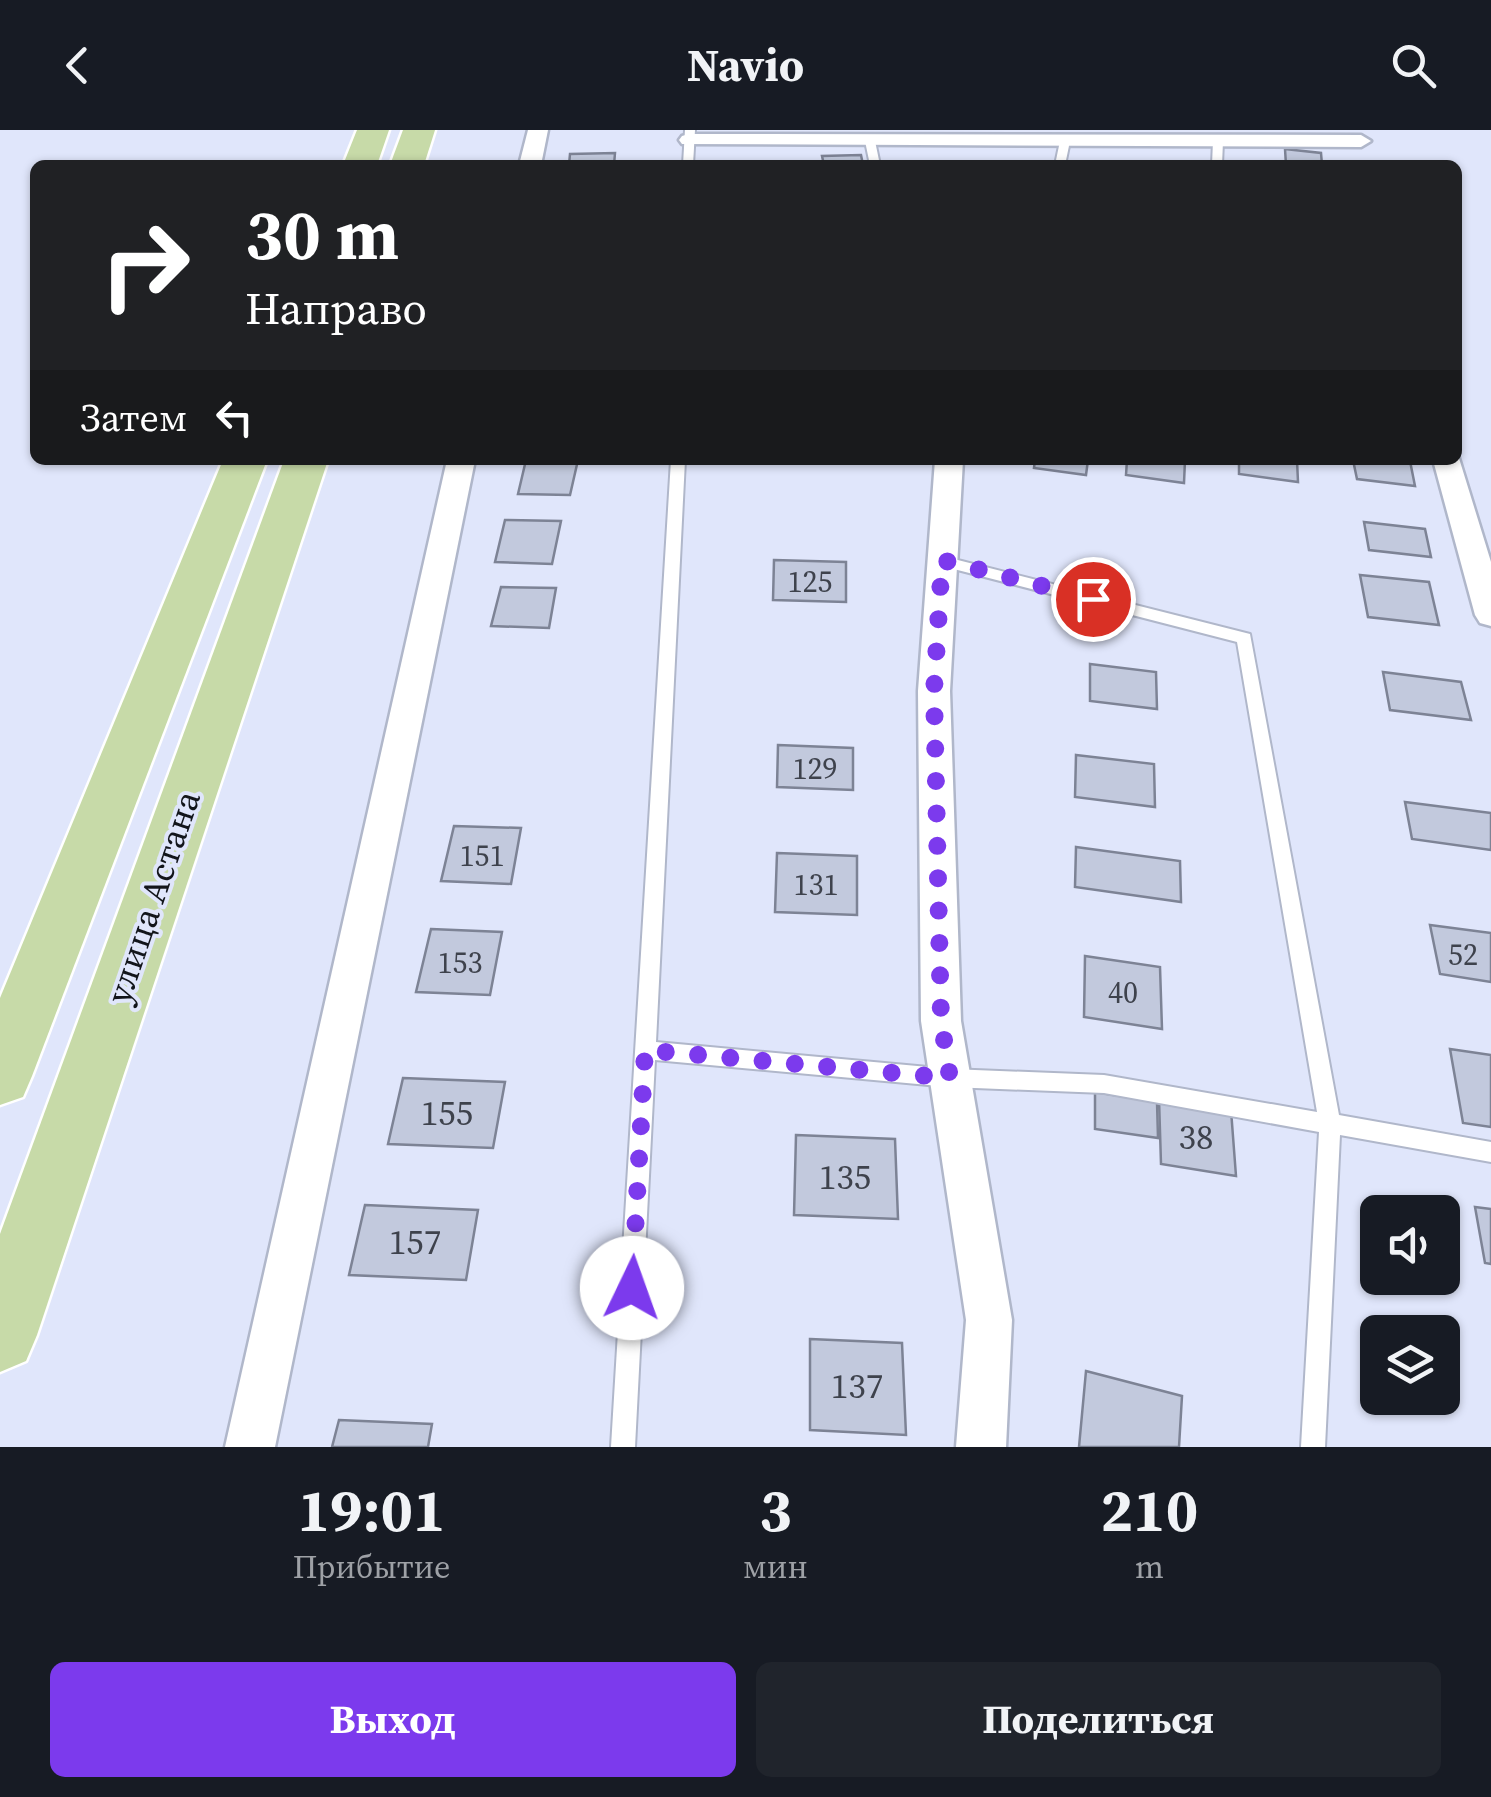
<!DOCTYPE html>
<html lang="ru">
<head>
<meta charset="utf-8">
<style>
	:root { --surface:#171b24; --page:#20242c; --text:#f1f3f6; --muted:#9ea1a6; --accent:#7c3aed }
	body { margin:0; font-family:"Source Serif 4",serif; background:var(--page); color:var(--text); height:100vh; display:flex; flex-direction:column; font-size:38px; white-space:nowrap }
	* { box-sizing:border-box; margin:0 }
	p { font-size:32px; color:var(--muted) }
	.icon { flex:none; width:55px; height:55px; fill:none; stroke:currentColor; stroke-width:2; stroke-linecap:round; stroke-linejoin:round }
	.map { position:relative; height:1317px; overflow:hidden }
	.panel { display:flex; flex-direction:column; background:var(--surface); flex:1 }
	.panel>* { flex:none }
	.hud { position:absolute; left:30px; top:30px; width:1432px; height:305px; border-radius:15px; box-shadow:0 2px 8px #0004; background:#202124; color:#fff; overflow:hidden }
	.tools { position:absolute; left:1360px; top:1065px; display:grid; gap:20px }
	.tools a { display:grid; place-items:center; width:100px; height:100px; border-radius:15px; background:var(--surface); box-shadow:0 2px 8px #0004; font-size:50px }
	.pin { position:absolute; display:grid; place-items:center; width:85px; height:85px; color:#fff; margin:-42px; border:5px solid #fff; border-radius:50%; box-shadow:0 2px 10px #0007 }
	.me { position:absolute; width:110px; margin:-55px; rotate:3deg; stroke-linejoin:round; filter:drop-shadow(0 0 8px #0008) }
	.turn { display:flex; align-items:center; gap:35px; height:210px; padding:0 50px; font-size:45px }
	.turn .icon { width:130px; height:130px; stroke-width:2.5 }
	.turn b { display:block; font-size:70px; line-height:85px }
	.then { display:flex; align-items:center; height:95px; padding:0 50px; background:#0003; gap:20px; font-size:38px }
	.eta { display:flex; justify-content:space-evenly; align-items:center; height:170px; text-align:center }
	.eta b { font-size:60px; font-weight:700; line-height:70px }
	.cta { display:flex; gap:20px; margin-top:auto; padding:20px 50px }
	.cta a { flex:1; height:115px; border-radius:15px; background:var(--accent); color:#fff; font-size:40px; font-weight:700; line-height:115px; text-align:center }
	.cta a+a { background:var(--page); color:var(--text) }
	header { display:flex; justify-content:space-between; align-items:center; height:130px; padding:0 50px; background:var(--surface); font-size:45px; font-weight:700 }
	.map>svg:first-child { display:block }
	.building { fill:#c2c9dd; stroke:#7d8395; stroke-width:2.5 }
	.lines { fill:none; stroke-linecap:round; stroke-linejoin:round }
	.service-casing { stroke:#b0b7ca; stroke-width:4 }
	.minor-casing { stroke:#b0b7ca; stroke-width:5 }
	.primary-casing { stroke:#fff; stroke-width:5 }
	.service { fill:#fff; fill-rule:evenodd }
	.minor { fill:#fff; fill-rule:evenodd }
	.primary { fill:#c7daa8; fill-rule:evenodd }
	.route { stroke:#7c3aed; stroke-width:18; stroke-dasharray:0 32.4 }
	.labels { text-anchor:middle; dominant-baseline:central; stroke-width:8; stroke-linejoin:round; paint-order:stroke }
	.number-label { font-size:30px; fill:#3e424c }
	.street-label { font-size:35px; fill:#12151b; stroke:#e0e6fb }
	.near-number-label { font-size:35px; fill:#3e424c }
</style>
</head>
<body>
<header><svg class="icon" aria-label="back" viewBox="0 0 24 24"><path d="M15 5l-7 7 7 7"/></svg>Navio<svg class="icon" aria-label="search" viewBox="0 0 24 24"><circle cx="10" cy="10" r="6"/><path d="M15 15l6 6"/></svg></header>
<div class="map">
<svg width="1491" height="1317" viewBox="0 0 1491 1317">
	<rect width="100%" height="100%" fill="#e0e6fb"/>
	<!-- building -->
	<g class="building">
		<polygon points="1285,19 1321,23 1322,35 1286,35"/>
		<polygon points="615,23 614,35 569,35 570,24"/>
		<polygon points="861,25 863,35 824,35 822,26"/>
		<polygon points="526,330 578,330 570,365 518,364"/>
		<polygon points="1035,330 1088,330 1086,345 1034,338"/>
		<polygon points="1127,330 1185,330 1184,353 1126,345"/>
		<polygon points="1239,330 1297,330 1298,352 1239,344"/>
		<polygon points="1353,330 1410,331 1415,356 1357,349"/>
		<polygon points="505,390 561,391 552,434 495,432"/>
		<polygon points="1364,392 1425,399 1431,427 1369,420"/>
		<polygon points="774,430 846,432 846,472 773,470"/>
		<polygon points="1360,445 1429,452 1439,495 1368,487"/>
		<polygon points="501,457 556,458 549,498 491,496"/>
		<polygon points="1090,534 1156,542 1157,579 1090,571"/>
		<polygon points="1383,542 1461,552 1471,590 1390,580"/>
		<polygon points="778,615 853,618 853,660 777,657"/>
		<polygon points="1076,625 1154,634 1155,677 1075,667"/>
		<polygon points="1405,672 1491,683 1491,720 1412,709"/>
		<polygon points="454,696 521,698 511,754 441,751"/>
		<polygon points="1076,717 1180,731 1181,772 1075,757"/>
		<polygon points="777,723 857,726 857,785 775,782"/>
		<polygon points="1430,795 1491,803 1491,852 1440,844"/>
		<polygon points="431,799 502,802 490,865 416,862"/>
		<polygon points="1085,826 1160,837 1162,899 1084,887"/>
		<polygon points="1450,919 1491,925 1491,997 1463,993"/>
		<polygon points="403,948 505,952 493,1018 388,1014"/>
		<polygon points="1095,962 1157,972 1158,1008 1095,999"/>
		<polygon points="1159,969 1231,980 1236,1046 1161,1034"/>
		<polygon points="796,1005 895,1009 898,1089 794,1085"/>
		<polygon points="365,1075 478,1080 466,1150 349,1145"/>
		<polygon points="1475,1077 1491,1079 1491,1134 1485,1133"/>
		<polygon points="810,1209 902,1213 906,1305 810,1300"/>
		<polygon points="1086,1241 1182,1266 1179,1317 1079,1317"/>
		<polygon points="339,1290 432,1294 428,1317 332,1317"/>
	</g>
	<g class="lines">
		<defs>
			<g id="service">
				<polygon points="685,0 695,0 693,35 683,35"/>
				<polygon points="870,8 875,11 880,35 870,35 865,11"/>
				<polygon points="1065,8 1070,11 1065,35 1055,35 1060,11"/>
				<polygon points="1218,8 1223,11 1222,35 1212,35 1213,11"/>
				<polygon points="671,330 685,330 656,912 950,939 1104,945 1317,982 1237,512 942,436 935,431 942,426 1250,504 1339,985 1491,1012 1491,1032 1340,1005 1325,1317 1301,1317 1319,1002 1104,963 950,957 655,930 635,1317 611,1317"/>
			</g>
			<g id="minor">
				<polygon points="528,0 548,0 541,35 519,35"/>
				<polygon points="689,4 1361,5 1371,11 1361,17 682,14 679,10 682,6"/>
				<polygon points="1458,325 1491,432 1491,496 1480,493 1475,485 1433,330 1458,330"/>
				<polygon points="447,330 475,330 275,1317 225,1317"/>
				<polygon points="935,330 963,330 950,561 961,891 1012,1190 1006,1317 956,1317 966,1190 921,891 918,561"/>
			</g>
			<g id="primary">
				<polygon points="357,0 389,0 377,35 343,35"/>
				<polygon points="403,0 435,0 424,35 390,35"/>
				<polygon points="223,330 267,330 32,946 23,967 0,975 0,868"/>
				<polygon points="284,330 328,330 37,1205 26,1231 0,1242 0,1104"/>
			</g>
		</defs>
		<!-- service casing -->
		<use href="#service" class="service-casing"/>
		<!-- minor casing -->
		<use href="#minor" class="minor-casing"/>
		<!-- primary casing -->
		<use href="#primary" class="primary-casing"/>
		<!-- service -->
		<use href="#service" class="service"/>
		<!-- minor -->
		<use href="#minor" class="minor"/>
		<!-- primary -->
		<use href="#primary" class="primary"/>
	</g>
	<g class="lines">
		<!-- route -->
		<polyline class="route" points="632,1158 645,920 950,948 941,890 934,561 942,430 1093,469"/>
	</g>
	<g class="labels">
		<!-- number labels -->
		<g class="number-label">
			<text x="810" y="451">125</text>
			<text x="815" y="638">129</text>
			<text x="482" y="725">151</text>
			<text x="816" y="754">131</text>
			<text x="1463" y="824">52</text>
			<text x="460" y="832">153</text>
			<text x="1123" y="862">40</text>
		</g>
		<!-- street labels -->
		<g class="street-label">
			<text transform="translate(153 767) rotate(-71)">улица Астана</text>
		</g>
		<!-- near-number labels -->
		<g class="near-number-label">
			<text x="447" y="983">155</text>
			<text x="1196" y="1007">38</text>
			<text x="845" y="1047">135</text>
			<text x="415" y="1112">157</text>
			<text x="857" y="1256">137</text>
		</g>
	</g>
</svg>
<div class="tools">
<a><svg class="icon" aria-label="sound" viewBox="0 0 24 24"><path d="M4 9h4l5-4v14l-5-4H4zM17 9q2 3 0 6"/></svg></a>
<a><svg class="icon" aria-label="layers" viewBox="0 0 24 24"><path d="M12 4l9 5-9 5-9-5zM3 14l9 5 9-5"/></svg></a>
</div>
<div class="pin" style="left:1093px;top:469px;background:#d93025"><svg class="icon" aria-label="arrive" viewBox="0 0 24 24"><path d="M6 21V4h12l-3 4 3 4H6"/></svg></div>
<svg class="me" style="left:632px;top:1158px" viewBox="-20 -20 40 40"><circle r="19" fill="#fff"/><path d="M0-13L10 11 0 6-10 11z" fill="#7c3aed"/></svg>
<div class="hud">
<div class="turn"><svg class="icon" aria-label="right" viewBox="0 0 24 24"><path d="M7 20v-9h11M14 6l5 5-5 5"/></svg><div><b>30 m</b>Направо</div></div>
<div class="then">Затем<svg class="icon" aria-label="left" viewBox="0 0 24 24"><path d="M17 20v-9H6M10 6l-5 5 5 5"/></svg></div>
</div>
</div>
<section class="panel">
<div class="eta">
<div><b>19:01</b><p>Прибытие</p></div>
<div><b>3</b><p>мин</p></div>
<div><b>210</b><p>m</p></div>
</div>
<div class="cta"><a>Выход</a><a>Поделиться</a></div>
</section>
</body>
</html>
